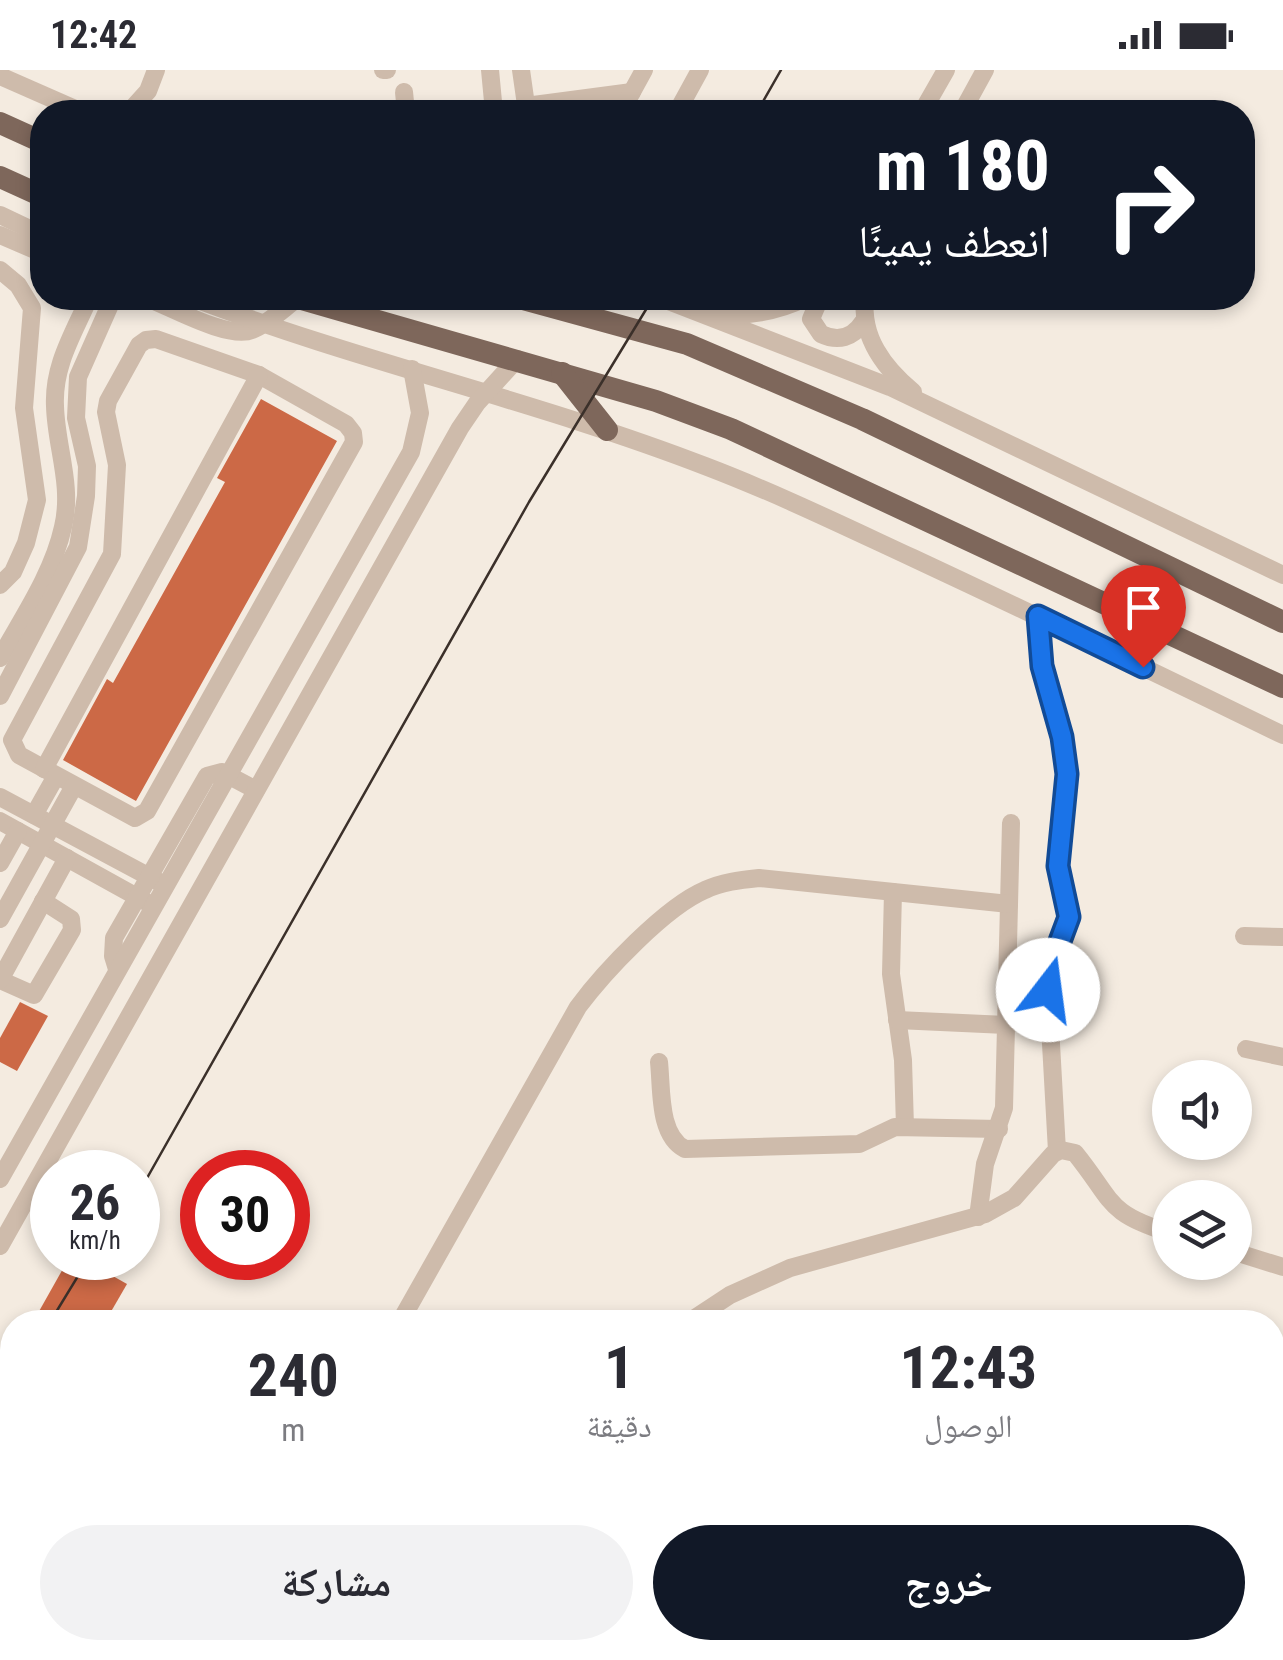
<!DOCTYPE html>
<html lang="ar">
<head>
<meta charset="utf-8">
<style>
	:root { --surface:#fff; --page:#f2f2f3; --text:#2b2b33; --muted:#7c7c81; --accent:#111827 }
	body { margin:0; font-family:"Roboto Condensed","Noto Naskh Arabic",sans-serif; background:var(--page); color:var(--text); direction:rtl; height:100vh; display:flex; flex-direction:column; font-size:38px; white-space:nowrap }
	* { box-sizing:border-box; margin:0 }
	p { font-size:32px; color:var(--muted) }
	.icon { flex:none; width:55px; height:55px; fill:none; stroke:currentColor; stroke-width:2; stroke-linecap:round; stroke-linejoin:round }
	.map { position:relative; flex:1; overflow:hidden; direction:ltr }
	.details { position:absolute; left:0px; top:1240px; width:1285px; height:350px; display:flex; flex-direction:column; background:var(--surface); border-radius:40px 40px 0 0; box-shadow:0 5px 15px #0003; direction:rtl }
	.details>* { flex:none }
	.guide { position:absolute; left:30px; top:30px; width:1225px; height:210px; border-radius:40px; box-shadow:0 5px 15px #0003; direction:rtl; background:#111827; color:#fff; overflow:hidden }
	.controls { position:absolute; left:1152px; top:990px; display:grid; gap:20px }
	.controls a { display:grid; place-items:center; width:100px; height:100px; border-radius:50%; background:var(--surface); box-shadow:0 5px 15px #0003; font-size:50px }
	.speed { position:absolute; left:30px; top:1080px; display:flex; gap:20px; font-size:50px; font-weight:700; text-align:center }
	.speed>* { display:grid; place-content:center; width:130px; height:130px; border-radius:50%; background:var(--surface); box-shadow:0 5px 15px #0003; line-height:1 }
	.speed small { font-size:25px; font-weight:400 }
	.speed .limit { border:15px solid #d22; background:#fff; color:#111 }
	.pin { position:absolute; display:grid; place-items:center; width:85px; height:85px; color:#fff; margin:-102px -42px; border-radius:50% 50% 50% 0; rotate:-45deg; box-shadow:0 0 10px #0007 }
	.pin .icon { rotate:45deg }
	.me { position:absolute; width:110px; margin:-55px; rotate:15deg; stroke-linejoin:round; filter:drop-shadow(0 0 8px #0008) }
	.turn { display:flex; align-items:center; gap:35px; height:210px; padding:0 40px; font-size:45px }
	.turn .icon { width:130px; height:130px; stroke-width:2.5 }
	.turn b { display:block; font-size:70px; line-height:85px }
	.eta { display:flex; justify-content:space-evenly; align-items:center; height:170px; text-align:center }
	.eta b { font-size:60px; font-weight:700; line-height:70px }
	.primary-button { display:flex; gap:20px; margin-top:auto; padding:20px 40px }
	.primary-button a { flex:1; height:115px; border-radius:60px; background:var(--accent); color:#fff; font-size:40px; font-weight:700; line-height:115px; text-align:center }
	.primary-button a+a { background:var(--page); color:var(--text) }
	.status { display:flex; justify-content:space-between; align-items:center; height:70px; padding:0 50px; background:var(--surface); direction:ltr }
	.status svg { height:28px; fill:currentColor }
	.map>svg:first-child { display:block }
	.building { fill:#cc6946 }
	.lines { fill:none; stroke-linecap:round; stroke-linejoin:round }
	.minor { stroke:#cebbab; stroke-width:18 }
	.major { stroke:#7e675b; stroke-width:22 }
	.tram { stroke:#3b302a; stroke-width:2.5 }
	.route-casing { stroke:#114b97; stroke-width:25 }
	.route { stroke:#1a73e8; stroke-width:18 }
</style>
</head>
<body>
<div class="status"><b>12:42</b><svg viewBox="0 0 49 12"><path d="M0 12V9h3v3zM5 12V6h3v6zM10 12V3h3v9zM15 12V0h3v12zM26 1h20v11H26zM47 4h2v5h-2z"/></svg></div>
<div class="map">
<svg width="1283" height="1590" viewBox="0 0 1283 1590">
	<rect width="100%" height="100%" fill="#f4ebe0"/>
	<!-- building -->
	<g class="building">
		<polygon points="261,329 337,371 136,731 63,690 107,609 113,613 225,412 217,408"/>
		<polygon points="20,932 48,946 17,1001 0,992 0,968"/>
		<polygon points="69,1188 81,1188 127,1214 105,1252 33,1252"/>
		<polygon points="12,1288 12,1417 0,1439 0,1310"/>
	</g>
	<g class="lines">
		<!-- minor -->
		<g class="minor">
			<polyline points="383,0 387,0"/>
			<polyline points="490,0 494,42"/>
			<polyline points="521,0 527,42"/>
			<polyline points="0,6 82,42"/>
			<polyline points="404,22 406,42"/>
			<polyline points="526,36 632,22"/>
			<polyline points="129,42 148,21 156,0"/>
			<polyline points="621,42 644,0"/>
			<polyline points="677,42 700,0"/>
			<polyline points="922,42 946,0"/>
			<polyline points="962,42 985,0"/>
			<polyline points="0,145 42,165"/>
			<polyline points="0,165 42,183"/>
			<polyline points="0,200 18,215 32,238 24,338 37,430 26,473 13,502 0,515"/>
			<path d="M147,228c24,9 82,42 105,32 17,-7 32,-22 46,-32"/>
			<path d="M193,228c167,64 344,103 512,168 71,27 139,60 208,92 124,58 247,117 370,177"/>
			<polyline points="661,228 890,317 1283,505"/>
			<path d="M705,228l-7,13c38,7 73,4 107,-13"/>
			<path d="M820,228l-9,21 10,15c17,8 32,4 42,-12"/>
			<path d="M865,228c-4,39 18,69 48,94"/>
			<polygon points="156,269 259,305 346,354 353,363 354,372 147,741 135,748 19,685 12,670 112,484 117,395 106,342 108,331 139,275 146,270"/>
			<polyline points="1038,546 1043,596 1065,679 1067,705 1058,796 1069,847 1050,898 1048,920 1057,1081"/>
			<path d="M0,588c23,-41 53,-85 63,-131 10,-42 -7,-80 -8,-121 -2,-41 19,-73 34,-108"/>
			<polyline points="0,626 78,477 86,426 87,396 76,348 78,307 113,228"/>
			<polyline points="44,699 259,305"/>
			<polyline points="0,727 159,812"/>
			<polyline points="34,745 56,706"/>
			<polyline points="0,751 148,833"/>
			<polyline points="0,793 18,761"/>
			<polyline points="893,822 891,904 903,990 905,1057"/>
			<polyline points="0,849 74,716"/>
			<polyline points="1244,866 1283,867"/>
			<polyline points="117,899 113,886 114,868 207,706 222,702 256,720"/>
			<polyline points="0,910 34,925 72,860 71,849 43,831"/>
			<polyline points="0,910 67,788"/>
			<polyline points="897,950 1006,955"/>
			<polyline points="1246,979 1283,987"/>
			<path d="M659,992c3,27 -1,73 26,87l174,-5 36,-17 104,2"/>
			<polyline points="0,1109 411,382 420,343 412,299"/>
			<polyline points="978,1147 985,1094 1004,1038 1011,753"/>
			<polyline points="0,1176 460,358 477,333 517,289"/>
			<polyline points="1235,1182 1283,1197"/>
			<path d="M400,1252l178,-315c26,-35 87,-100 127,-117 17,-8 35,-10 54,-12l250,26"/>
			<path d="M689,1252l41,-27 60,-27 195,-54 29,-16 39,-44 8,-4 14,3c39,48 30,60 95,80"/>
			<polyline points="1272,1571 1283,1575"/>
			<polyline points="611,1578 625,1590"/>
			<polyline points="659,1578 674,1590"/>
			<polyline points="837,1578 844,1590"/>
			<polyline points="211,1590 218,1578"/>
			<polyline points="371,1590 377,1578"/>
			<polyline points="419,1590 426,1578"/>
			<polyline points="878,1590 904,1578"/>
		</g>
		<!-- major -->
		<g class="major">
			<polyline points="0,53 42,72"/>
			<polyline points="0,107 42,126"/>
			<polyline points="298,228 656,331 731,359 1283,617"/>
			<polyline points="519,228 687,274 862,349 1283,552"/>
			<polyline points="562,303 607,360"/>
		</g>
		<!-- tram -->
		<g class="tram">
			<polyline points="757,42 781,0"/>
			<polyline points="138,1124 529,432 653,228"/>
			<polyline points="50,1252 89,1188"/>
			<polyline points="0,1339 12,1318"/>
			<polyline points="0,1367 12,1345"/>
		</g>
	</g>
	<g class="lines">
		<defs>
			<polyline id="route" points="1048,920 1050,898 1069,847 1058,796 1067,704 1062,667 1042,596 1038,546 1143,597"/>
		</defs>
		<!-- route casing -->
		<use href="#route" class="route-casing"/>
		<!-- route -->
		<use href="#route" class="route"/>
	</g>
</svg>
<div class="controls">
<a><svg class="icon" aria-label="sound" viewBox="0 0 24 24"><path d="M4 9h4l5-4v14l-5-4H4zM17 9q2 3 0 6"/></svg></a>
<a><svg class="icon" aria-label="layers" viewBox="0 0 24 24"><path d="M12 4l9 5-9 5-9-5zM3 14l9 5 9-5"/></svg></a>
</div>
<div class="speed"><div>26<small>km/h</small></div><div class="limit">30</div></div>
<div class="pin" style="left:1143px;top:597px;background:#d93025"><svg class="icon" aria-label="arrive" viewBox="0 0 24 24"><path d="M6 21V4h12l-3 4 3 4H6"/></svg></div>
<svg class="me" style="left:1048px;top:920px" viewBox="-20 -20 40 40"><circle r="19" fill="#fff"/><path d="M0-13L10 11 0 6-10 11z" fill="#1a73e8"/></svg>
<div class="guide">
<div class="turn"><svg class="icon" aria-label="right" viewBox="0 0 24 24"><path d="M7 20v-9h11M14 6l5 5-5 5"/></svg><div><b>180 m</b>انعطف يمينًا</div></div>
</div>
<section class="details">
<div class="eta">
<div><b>12:43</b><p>الوصول</p></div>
<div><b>1</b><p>دقيقة</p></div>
<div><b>240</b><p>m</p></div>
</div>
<div class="primary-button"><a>خروج</a><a>مشاركة</a></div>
</section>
</div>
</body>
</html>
